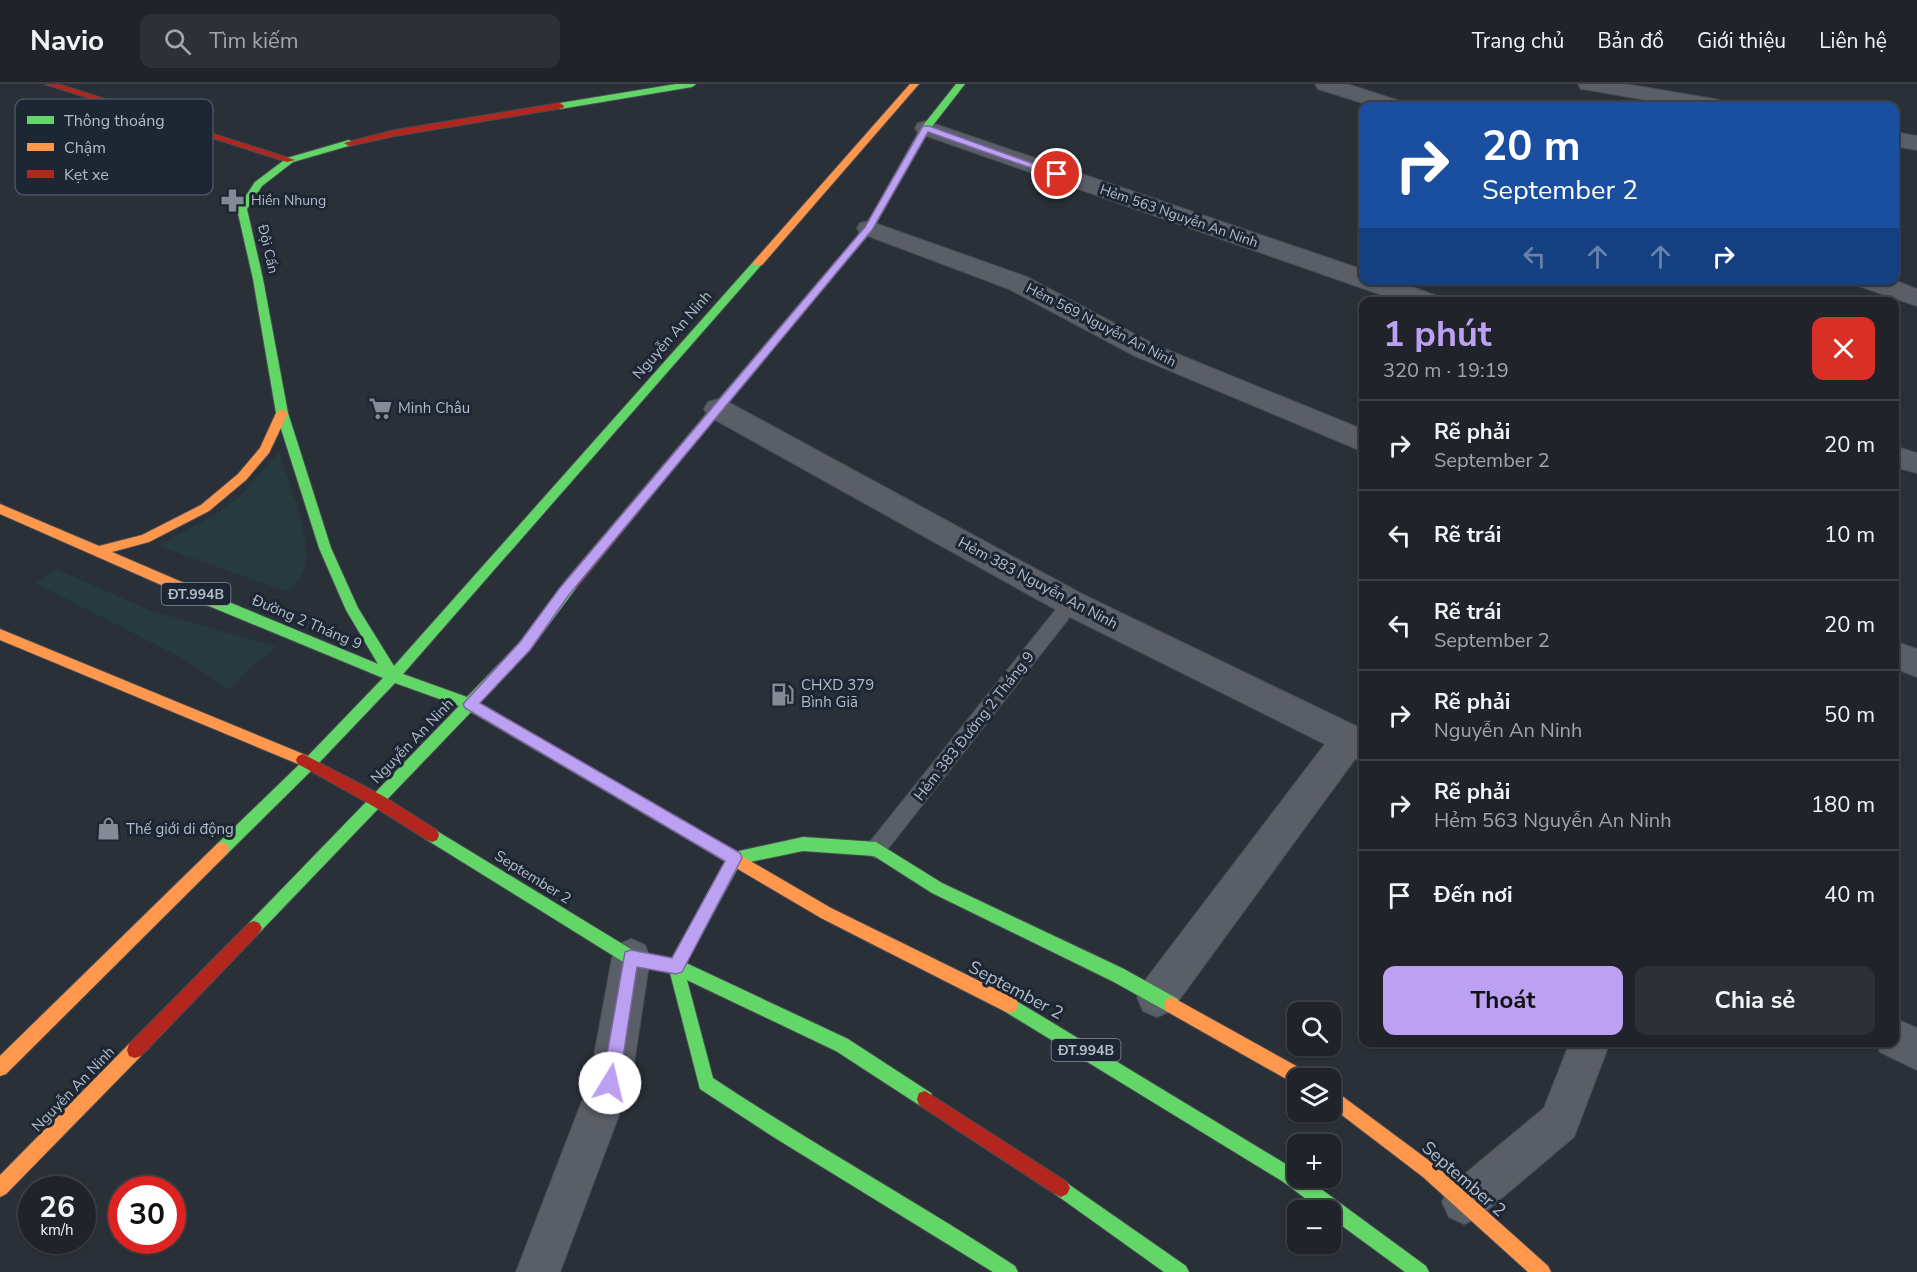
<!DOCTYPE html>
<html lang="vi">
<head>
<meta charset="utf-8">
<style>
	:root { --surface:#20242a; --page:#2d3036; --text:#f1f3f6; --muted:#a2a4a8; --line:#3d4147; --accent:#bca0f2 }
	body { margin:0; font-family:"Nunito Sans",sans-serif; background:var(--page); color:var(--text); height:100vh; display:flex; flex-direction:column; font-size:22px; white-space:nowrap }
	* { box-sizing:border-box; margin:0 }
	p { font-size:20px; color:var(--muted) }
	.icon { flex:none; width:33px; height:33px; fill:none; stroke:currentColor; stroke-width:2; stroke-linecap:round; stroke-linejoin:round }
	.map { position:relative; flex:1; overflow:hidden }
	.details { position:absolute; left:1359px; top:213px; width:540px; height:750px; display:flex; flex-direction:column; background:var(--surface); border-radius:12px; box-shadow:0 2px 4px #0004,0 0 0 2px var(--line) }
	.details>* { flex:none }
	.hud { position:absolute; left:1359px; top:18px; width:540px; height:183px; border-radius:12px; box-shadow:0 2px 4px #0004,0 0 0 2px var(--line); background:#1a4fa0; color:#fff; overflow:hidden }
	.buttons { position:absolute; left:1287px; top:918px; display:grid; gap:12px }
	.buttons a { display:grid; place-items:center; width:54px; height:54px; border-radius:12px; background:var(--surface); box-shadow:0 2px 4px #0004,0 0 0 2px var(--line); font-size:30px }
	.speed { position:absolute; left:18px; top:1092px; display:flex; gap:12px; font-size:30px; font-weight:700; text-align:center }
	.speed>* { display:grid; place-content:center; width:78px; height:78px; border-radius:50%; background:var(--surface); box-shadow:0 2px 4px #0004,0 0 0 2px var(--line); line-height:1 }
	.speed small { font-size:15px; font-weight:400 }
	.speed .limit { border:9px solid #d22; background:#fff; color:#111 }
	.pin { position:absolute; display:grid; place-items:center; width:51px; height:51px; color:#fff; margin:-26px; border:3px solid #fff; border-radius:50%; box-shadow:0 2px 6px #0007 }
	.me { position:absolute; width:66px; margin:-33px; rotate:9deg; stroke-linejoin:round; filter:drop-shadow(0 0 4px #0008) }
	.turn { display:flex; align-items:center; gap:21px; height:126px; padding:0 24px; font-size:27px }
	.turn .icon { width:78px; height:78px; stroke-width:2.5 }
	.turn b { display:block; font-size:42px; line-height:51px }
	.lanes { display:flex; align-items:center; height:57px; padding:0 24px; background:#0003; justify-content:center; gap:30px; direction:ltr }
	.lanes .off { opacity:.35 }
	.round { display:grid; place-items:center; flex:none; width:63px; height:63px; border-radius:12px; background:var(--page) }
	.overview { display:flex; align-items:center; justify-content:space-between; height:102px; padding:0 24px }
	h1 { font-size:36px; font-weight:700; line-height:45px; color:var(--accent) }
	.action { display:flex; gap:12px; margin-top:auto; padding:12px 24px }
	.action a { flex:1; height:69px; border-radius:12px; background:var(--accent); color:#111; font-size:24px; font-weight:700; line-height:69px; text-align:center }
	.action a+a { background:var(--page); color:var(--text) }
	ul { padding:0; list-style:none }
	li { display:flex; align-items:center; gap:18px; height:90px; padding:0 24px; border-top:2px solid var(--line) }
	li div { flex:1 }
	li b { display:block; font-size:22px }
	li em { font-style:normal }
	header { display:flex; align-items:center; gap:36px; box-sizing:border-box; height:84px; padding:0 30px; background:var(--surface); border-bottom:2px solid var(--line) }
	header strong { font-size:28px }
	nav { display:flex; gap:33px; margin-inline-start:auto; font-size:21px }
	.search { width:420px; height:54px; background:var(--page); display:flex; align-items:center; gap:15px; box-sizing:border-box; padding:0 21px; border-radius:12px; color:var(--muted); font-size:22px }
	.map>svg:first-child { display:block }
	.green { fill:#273a3e }
	.lines { fill:none; stroke-linecap:round; stroke-linejoin:round }
	.lane-casing { stroke:#484c55; stroke-width:2 }
	.street-casing { stroke:#484c55; stroke-width:2 }
	.fast-casing { stroke:#484c55; stroke-width:2 }
	.slow-casing { stroke:#484c55; stroke-width:2 }
	.jam-casing { stroke:#484c55; stroke-width:2 }
	.lane { fill:#5a5e66; fill-rule:evenodd }
	.street { fill:#5a5e66; fill-rule:evenodd }
	.fast { fill:#63d668; fill-rule:evenodd }
	.slow { fill:#ff974d; fill-rule:evenodd }
	.jam { fill:#b3261e; fill-rule:evenodd }
	.route { fill:#bca0f2; stroke:#7a689d; stroke-width:1.5 }
	.labels { text-anchor:middle; dominant-baseline:central; stroke-width:6; stroke-linejoin:round; paint-order:stroke }
	.far-poi-label { font-size:14px; fill:#b4bcc9; stroke:#1d2633; text-anchor:start }
	.far-street-label { font-size:14px; fill:#b4bcc9; stroke:#1d2633 }
	.shield { fill:#1d2633; stroke:#878f9c; stroke-width:1.5 }
	.shield-label { font-size:14px; font-weight:bold; fill:#b4bcc9 }
	.street-label { font-size:15px; fill:#b4bcc9; stroke:#1d2633 }
	.poi-label { font-size:15px; fill:#b4bcc9; stroke:#1d2633; text-anchor:start }
	.near-street-label { font-size:18px; fill:#b4bcc9; stroke:#1d2633 }
	.key { fill:#1d2633; stroke:#4a5360; stroke-width:1.5 }
	.key-label { font-size:16px; fill:#b4bcc9 }
</style>
</head>
<body>
<header>
<strong>Navio</strong>
<div class="search"><svg class="icon" aria-label="search" viewBox="0 0 24 24"><circle cx="10" cy="10" r="6"/><path d="M15 15l6 6"/></svg>Tìm kiếm</div>
<nav><a>Trang chủ</a><a>Bản đồ</a><a>Giới thiệu</a><a>Liên hệ</a></nav>
</header>
<div class="map">
<svg width="1917" height="1188" viewBox="0 0 1917 1188">
	<rect width="100%" height="100%" fill="#2a3038"/>
	<!-- green -->
	<g class="green">
		<path d="M279,368c9,29 35,91 25,118 -2,8 -11,16 -16,22l-130,-46 65,-36 19,-16z"/>
		<polygon points="56,485 149,526 277,563 251,583 230,606 182,574 35,499"/>
	</g>
	<g class="lines">
		<defs>
			<polygon id="lane" points="1071,512 1077,514 1080,519 1077,524 883,771 876,774 869,771 866,765 869,759 1065,514"/>
			<g id="street">
				<polygon points="1315,0 1347,0 1400,17 1403,22 1372,22 1318,5"/>
				<polygon points="1578,0 1625,0 1714,15 1722,17 1725,22 1680,22 1589,6 1581,5"/>
				<polygon points="926,37 1364,186 1364,196 1393,196 1437,212 1440,218 1402,218 918,49 915,44 918,39"/>
				<polygon points="1894,48 1917,52 1917,66 1894,62"/>
				<polygon points="869,137 1027,193 1153,260 1364,346 1364,368 1135,272 1009,205 860,149 857,144 860,139"/>
				<polygon points="1856,196 1894,196 1917,205 1917,222 1859,202"/>
				<polygon points="718,315 728,318 1082,510 1364,646 1364,678 1355,675 1171,927 1157,933 1143,927 1137,913 1143,899 1325,660 1060,528 708,332 704,325 708,318"/>
				<polygon points="1894,362 1917,369 1917,389 1894,383"/>
				<polygon points="1894,557 1917,565 1917,593 1894,584"/>
				<polygon points="631,855 645,861 650,874 631,999 560,1188 516,1188 589,999 612,874 617,861"/>
				<polygon points="1894,934 1917,944 1917,986 1880,968 1876,958 1894,958"/>
				<polygon points="1570,958 1610,958 1574,1053 1479,1133 1464,1140 1449,1133 1442,1118 1449,1103 1544,1024"/>
			</g>
			<g id="fast">
				<polygon points="676,0 696,0 692,3 560,25 556,22 560,19"/>
				<polygon points="956,0 965,0 930,45 872,146 694,360 686,360 684,357 686,354 865,143 921,44"/>
				<polygon points="349,56 354,59 352,61 293,78 262,102 247,125 263,195 288,329 331,464 358,524 394,582 754,177 762,177 763,179 403,590 467,613 520,558 566,496 576,496 577,500 576,504 530,566 479,619 702,748 704,753 702,758 697,760 692,758 471,628 259,849 254,851 249,849 246,844 249,839 459,622 395,599 315,683 227,770 222,772 217,770 215,765 217,760 305,675 383,594 209,522 208,518 209,514 219,514 378,580 346,526 319,464 276,329 253,195 237,125 255,98 287,74"/>
				<path d="M432,744l202,123 38,7 58,-105 73,-16 73,5 66,41 182,86 54,30 2,6 -2,6 -6,2 -6,-2 -54,-30 -180,-88 -58,-37 -71,-5 -63,13 -54,99 162,76 83,54 2,6 -2,6 -6,2 -6,-2 -83,-54 -149,-71 26,98c99,66 203,123 302,188l3,6h-25l-218,-134 -75,-49 -30,-116 -45,-10 -198,-123 -2,-5 2,-5z"/>
				<polygon points="1010,913 1294,1085 1298,1087 1298,1094 1306,1094 1426,1182 1429,1188 1405,1188 1330,1133 1330,1126 1321,1126 1282,1097 1004,927 1002,921 1004,915"/>
				<polygon points="1061,1095 1186,1182 1189,1188 1164,1188 1055,1110 1052,1104 1055,1098"/>
			</g>
			<g id="slow">
				<polygon points="910,0 919,0 762,181 754,181 754,177"/>
				<polygon points="282,325 288,329 269,369 246,396 209,427 149,458 112,468 219,514 220,518 219,522 209,522 0,430 0,420 99,462 142,451 201,421 238,390 260,364 276,329"/>
				<polygon points="0,545 308,672 310,676 308,680 303,682 298,680 0,556"/>
				<polygon points="697,746 831,824 1016,915 1018,921 1016,927 1010,929 1004,927 821,834 692,758 690,753 692,748"/>
				<polygon points="222,758 227,760 229,765 227,770 6,990 0,992 0,972 217,760"/>
				<polygon points="1172,913 1307,988 1309,994 1298,994 1298,1001 1295,1000 1166,927 1164,921 1166,915"/>
				<polygon points="135,958 141,960 143,966 141,972 6,1110 0,1113 0,1091 129,960"/>
				<polygon points="1330,1003 1435,1081 1548,1182 1551,1188 1528,1188 1423,1093 1330,1022"/>
			</g>
			<g id="jam">
				<polygon points="45,0 58,0 295,76 287,78"/>
				<polygon points="560,19 564,22 563,24 395,52 349,62 344,59 395,46"/>
				<polygon points="690,353 694,354 696,357 694,360 576,504 566,504 565,500 566,496 686,354"/>
				<polygon points="303,670 383,712 437,746 439,751 437,756 432,758 427,756 373,722 298,680 296,676 298,672"/>
				<polygon points="254,837 259,839 262,844 259,849 141,972 135,974 129,972 127,966 129,960 249,839"/>
				<polygon points="925,1007 1067,1098 1070,1104 1067,1110 1061,1113 1055,1110 919,1021 917,1015 919,1009"/>
			</g>
		</defs>
		<!-- lane casing -->
		<use href="#lane" class="lane-casing"/>
		<!-- street casing -->
		<use href="#street" class="street-casing"/>
		<!-- fast casing -->
		<use href="#fast" class="fast-casing"/>
		<!-- slow casing -->
		<use href="#slow" class="slow-casing"/>
		<!-- jam casing -->
		<use href="#jam" class="jam-casing"/>
		<!-- lane -->
		<use href="#lane" class="lane"/>
		<!-- street -->
		<use href="#street" class="street"/>
		<!-- fast -->
		<use href="#fast" class="fast"/>
		<!-- slow -->
		<use href="#slow" class="slow"/>
		<!-- jam -->
		<use href="#jam" class="jam"/>
	</g>
	<!-- route -->
	<polygon class="route" points="923,42 929,42 1062,90 1054,92 928,48 872,146 568,512 530,566 480,619 740,769 742,774 682,888 676,890 637,883 619,999 616,1005 610,1008 604,1005 602,999 625,868 631,866 672,874 725,777 465,624 463,620 520,558 559,505 865,143"/>
	<!-- icons -->
	<defs>
		<symbol id="pharmacy-bare" viewBox="-9 -9 18 18"><path d="M-2-6h4v4h4v4h-4v4h-4v-4h-4v-4h4Z" fill="#848b96" stroke="#1d2633" stroke-width="2.5" paint-order="stroke"/></symbol>
		<symbol id="supermarket-bare" viewBox="-9 -9 18 18"><path d="M-6-5.5h2.5l.6 2H6L4.5 2H-2.5L-4.4-4H-6ZM-1.5 3.2a1.3 1.3 0 1 0 .1 0ZM3 3.2a1.3 1.3 0 1 0 .1 0Z" fill="#848b96" stroke="#1d2633" stroke-width="2.5" paint-order="stroke"/></symbol>
		<symbol id="fuel-bare" viewBox="-9 -9 18 18"><path d="M-5.5-6h7V0h2V4h1.3V-2.5L3-4.5l.8-.8L6-3V5H2.5V1h-1V6h-7ZM-4.2-4.7v3.2H.2V-4.7Z" fill="#848b96" stroke="#1d2633" stroke-width="2.5" paint-order="stroke"/></symbol>
		<symbol id="shop-bare" viewBox="-9 -9 18 18"><path d="M-5-2.5h2.3a2.7 3.5 0 0 1 5.4 0H5L5.5 6h-11ZM-1.5-2.5h3a1.5 2.3 0 0 0-3 0Z" fill="#848b96" stroke="#1d2633" stroke-width="2.5" paint-order="stroke"/></symbol>
	</defs>
	<g fill-rule="evenodd">
		<use href="#pharmacy-bare" x="216" y="100" width="33" height="33"/>
		<use href="#supermarket-bare" x="364" y="308" width="33" height="33"/>
		<use href="#fuel-bare" x="766" y="594" width="33" height="33"/>
		<use href="#shop-bare" x="92" y="728" width="33" height="33"/>
	</g>
	<g class="labels">
		<!-- far-poi labels -->
		<g class="far-poi-label">
			<text x="251" y="116">Hiền Nhung</text>
		</g>
		<!-- far-street labels -->
		<g class="far-street-label">
			<text transform="translate(1179 132) rotate(19)">Hẻm 563 Nguyễn An Ninh</text>
			<text transform="translate(268 165) rotate(77)">Đội Cấn</text>
			<text transform="translate(1101 241) rotate(27)">Hẻm 569 Nguyễn An Ninh</text>
		</g>
		<!-- shield labels -->
		<g class="shield">
			<rect x="161.5" y="499" width="69" height="22" rx="4.5"/>
			<rect x="1051.5" y="955" width="69" height="22" rx="4.5"/>
		</g>
		<g class="shield-label">
			<text x="196" y="510">ĐT.994B</text>
			<text x="1086" y="966">ĐT.994B</text>
		</g>
		<!-- street labels -->
		<g class="street-label">
			<text transform="translate(672 251) rotate(-49)">Nguyễn An Ninh</text>
			<text transform="translate(1038 499) rotate(28)">Hẻm 383 Nguyễn An Ninh</text>
			<text transform="translate(307 538) rotate(23)">Đường 2 Tháng 9</text>
			<text transform="translate(974 642) rotate(-52)">Hẻm 383 Đường 2 Tháng 9</text>
			<text transform="translate(412 657) rotate(-46)">Nguyễn An Ninh</text>
			<text transform="translate(533 793) rotate(32)">September 2</text>
			<text transform="translate(73 1005) rotate(-46)">Nguyễn An Ninh</text>
		</g>
		<!-- poi labels -->
		<g class="poi-label">
			<text x="398" y="324">Minh Châu</text>
			<text x="801" y="601">CHXD 379<tspan x="801" dy="17">Bình Giã</tspan></text>
			<text x="126" y="745">Thế giới di động</text>
		</g>
		<!-- near-street labels -->
		<g class="near-street-label">
			<text transform="translate(1016 906) rotate(28)">September 2</text>
			<text transform="translate(1464 1095) rotate(41)">September 2</text>
		</g>
	</g>
	<!-- legend -->
	<rect x="15" y="15" width="198" height="96" rx="9" class="key"/>
	<rect x="27" y="32" width="27" height="8" fill="#63d668"/>
	<rect x="27" y="59" width="27" height="8" fill="#ff974d"/>
	<rect x="27" y="86" width="27" height="8" fill="#b3261e"/>
	<g class="key-label">
		<text x="64" y="42">Thông thoáng</text>
		<text x="64" y="69">Chậm</text>
		<text x="64" y="96">Kẹt xe</text>
	</g>
</svg>
<div class="buttons">
<a><svg class="icon" aria-label="search" viewBox="0 0 24 24"><circle cx="10" cy="10" r="6"/><path d="M15 15l6 6"/></svg></a>
<a><svg class="icon" aria-label="layers" viewBox="0 0 24 24"><path d="M12 4l9 5-9 5-9-5zM3 14l9 5 9-5"/></svg></a>
<a>+</a>
<a>−</a>
</div>
<div class="speed"><div>26<small>km/h</small></div><div class="limit">30</div></div>
<div class="pin" style="left:1057px;top:90px;background:#d93025"><svg class="icon" aria-label="arrive" viewBox="0 0 24 24"><path d="M6 21V4h12l-3 4 3 4H6"/></svg></div>
<svg class="me" style="left:610px;top:999px" viewBox="-20 -20 40 40"><circle r="19" fill="#fff"/><path d="M0-13L10 11 0 6-10 11z" fill="#bca0f2"/></svg>
<div class="hud">
<div class="turn"><svg class="icon" aria-label="right" viewBox="0 0 24 24"><path d="M7 20v-9h11M14 6l5 5-5 5"/></svg><div><b>20 m</b>September 2</div></div>
<div class="lanes"><svg class="icon off" aria-label="left" viewBox="0 0 24 24"><path d="M17 20v-9H6M10 6l-5 5 5 5"/></svg><svg class="icon off" aria-label="ahead" viewBox="0 0 24 24"><path d="M12 20V5M6 11l6-6 6 6"/></svg><svg class="icon off" aria-label="ahead" viewBox="0 0 24 24"><path d="M12 20V5M6 11l6-6 6 6"/></svg><svg class="icon" aria-label="right" viewBox="0 0 24 24"><path d="M7 20v-9h11M14 6l5 5-5 5"/></svg></div>
</div>
<section class="details">
<div class="overview"><div><h1>1 phút</h1><p>320 m · 19:19</p></div><a class="round" style="background:#d93025;color:#fff"><svg class="icon" aria-label="close" viewBox="0 0 24 24"><path d="M6 6l12 12M18 6L6 18"/></svg></a></div>
<ul>
<li><svg class="icon" aria-label="right" viewBox="0 0 24 24"><path d="M7 20v-9h11M14 6l5 5-5 5"/></svg><div><b>Rẽ phải</b><p>September 2</p></div><em>20 m</em></li>
<li><svg class="icon" aria-label="left" viewBox="0 0 24 24"><path d="M17 20v-9H6M10 6l-5 5 5 5"/></svg><div><b>Rẽ trái</b></div><em>10 m</em></li>
<li><svg class="icon" aria-label="left" viewBox="0 0 24 24"><path d="M17 20v-9H6M10 6l-5 5 5 5"/></svg><div><b>Rẽ trái</b><p>September 2</p></div><em>20 m</em></li>
<li><svg class="icon" aria-label="right" viewBox="0 0 24 24"><path d="M7 20v-9h11M14 6l5 5-5 5"/></svg><div><b>Rẽ phải</b><p>Nguyễn An Ninh</p></div><em>50 m</em></li>
<li><svg class="icon" aria-label="right" viewBox="0 0 24 24"><path d="M7 20v-9h11M14 6l5 5-5 5"/></svg><div><b>Rẽ phải</b><p>Hẻm 563 Nguyễn An Ninh</p></div><em>180 m</em></li>
<li><svg class="icon" aria-label="arrive" viewBox="0 0 24 24"><path d="M6 21V4h12l-3 4 3 4H6"/></svg><div><b>Đến nơi</b></div><em>40 m</em></li>
</ul>
<div class="action"><a>Thoát</a><a>Chia sẻ</a></div>
</section>
</div>
</body>
</html>
